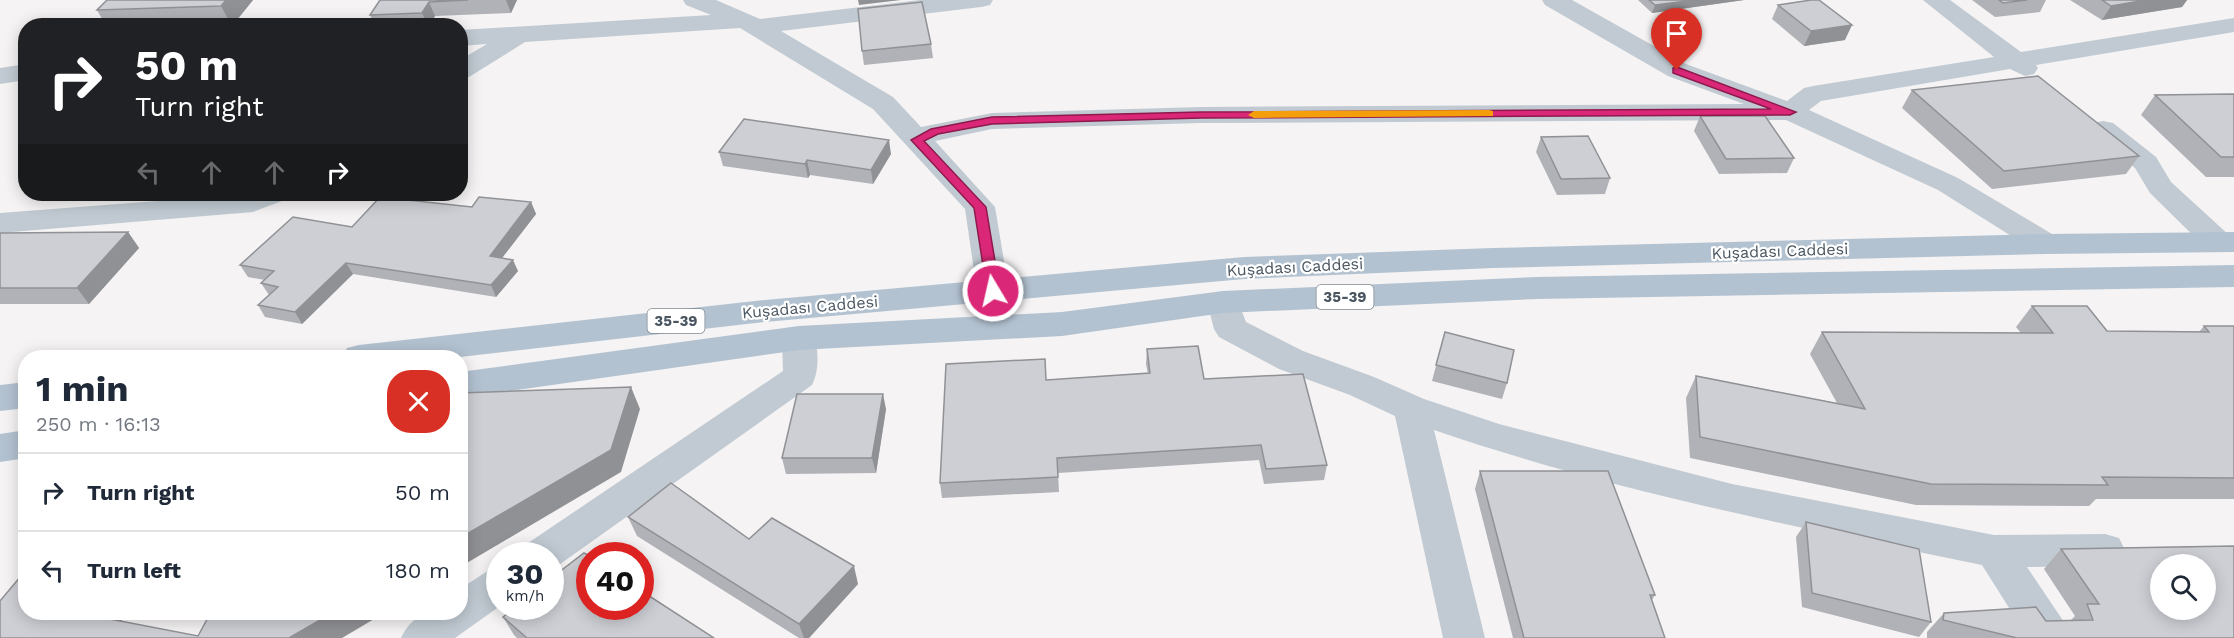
<!DOCTYPE html>
<html lang="en">
<head>
<meta charset="utf-8">
<style>
	:root { --surface:#fff; --page:#f2f2f3; --text:#1f2937; --muted:#747a83; --line:#e0e1e3 }
	body { margin:0; font-family:"Work Sans",sans-serif; background:var(--page); color:var(--text); height:100vh; display:flex; flex-direction:column; font-size:22px; white-space:nowrap }
	* { box-sizing:border-box; margin:0 }
	p { font-size:20px; color:var(--muted) }
	.icon { flex:none; width:33px; height:33px; fill:none; stroke:currentColor; stroke-width:2; stroke-linecap:round; stroke-linejoin:round }
	.map { position:relative; flex:1; overflow:hidden }
	.sheet { position:absolute; left:18px; top:350px; width:450px; height:270px; display:flex; flex-direction:column; background:var(--surface); border-radius:24px; box-shadow:0 3px 15px #0003 }
	.sheet>* { flex:none }
	.hud { position:absolute; left:18px; top:18px; width:450px; height:183px; border-radius:24px; box-shadow:0 3px 15px #0003; background:#202124; color:#fff; overflow:hidden }
	.tools { position:absolute; left:2150px; top:554px; display:grid; gap:12px }
	.tools a { display:grid; place-items:center; width:66px; height:66px; border-radius:50%; background:var(--surface); box-shadow:0 3px 15px #0003; font-size:30px }
	.speed { position:absolute; left:486px; top:542px; display:flex; gap:12px; font-size:30px; font-weight:700; text-align:center }
	.speed>* { display:grid; place-content:center; width:78px; height:78px; border-radius:50%; background:var(--surface); box-shadow:0 3px 15px #0003; line-height:1 }
	.speed small { font-size:15px; font-weight:400 }
	.speed .limit { border:9px solid #d22; background:#fff; color:#111 }
	.pin { position:absolute; display:grid; place-items:center; width:51px; height:51px; color:#fff; margin:-62px -26px; border-radius:50% 50% 50% 0; rotate:-45deg; box-shadow:0 0 6px #0007 }
	.pin .icon { rotate:45deg }
	.me { position:absolute; width:66px; margin:-33px; rotate:351deg; stroke-linejoin:round; filter:drop-shadow(0 0 4px #0008) }
	.turn { display:flex; align-items:center; gap:21px; height:126px; padding:0 18px; font-size:27px }
	.turn .icon { width:78px; height:78px; stroke-width:2.5 }
	.turn b { display:block; font-size:42px; line-height:51px }
	.lanes { display:flex; align-items:center; height:57px; padding:0 18px; background:#0003; justify-content:center; gap:30px; direction:ltr }
	.lanes .off { opacity:.35 }
	.round { display:grid; place-items:center; flex:none; width:63px; height:63px; border-radius:24px; background:var(--page) }
	.overview { display:flex; align-items:center; justify-content:space-between; height:102px; padding:0 18px }
	h1 { font-size:36px; font-weight:700; line-height:45px }
	ul { padding:0; list-style:none }
	li { display:flex; align-items:center; gap:18px; height:78px; padding:0 18px; border-top:2px solid var(--line) }
	li div { flex:1 }
	li b { display:block; font-size:22px }
	li em { font-style:normal }
	.map>svg:first-child { display:block }
	.lines { fill:none; stroke-linecap:round; stroke-linejoin:round }
	.minor { fill:#c1cad2; fill-rule:evenodd }
	.major { fill:#b3c2d1; fill-rule:evenodd }
	.wall { fill:#b0b2b7 }
	.shaded-wall { fill:#909195 }
	.building { fill:#cdcfd5; stroke:#909195; stroke-width:1.5; fill-rule:evenodd }
	.route { fill:#db2777; stroke:#8e194d; stroke-width:1.5 }
	.slow { fill:#f59e0b }
	.labels { text-anchor:middle; dominant-baseline:central; stroke-width:4.5; stroke-linejoin:round; paint-order:stroke }
	.shield { fill:#fff; stroke:#808990; stroke-width:1.5 }
	.shield-label { font-size:15px; font-weight:bold; fill:#4a5661 }
	.street-label { font-size:16px; fill:#4a5661; stroke:#fff }
</style>
</head>
<body>
<div class="map">
<svg width="2234" height="638" viewBox="0 0 2234 638">
	<rect width="100%" height="100%" fill="#f5f3f3"/>
	<g class="lines">
		<!-- minor -->
		<g class="minor">
			<polygon points="683,0 716,0 760,19 920,0 993,0 990,5 981,7 781,31 893,97 921,127 992,113 1201,107 1744,104 1668,76 1545,5 1542,0 1572,0 1686,64 1787,101 1804,88 1813,86 1994,57 1923,0 1950,0 2021,52 2234,18 2234,32 2036,65 2038,68 2034,74 2025,76 2010,69 1821,101 1809,110 1958,178 2057,237 2061,244 2057,251 2046,254 2035,251 1938,190 1786,120 1201,123 992,129 935,141 995,207 1009,291 1004,299 993,302 982,299 977,291 965,209 873,109 740,28 525,42 469,77 460,79 460,60 487,44 460,46 460,30 711,15 686,5"/>
			<polygon points="26,64 26,80 0,84 0,68"/>
			<polygon points="2103,121 2113,123 2156,157 2171,182 2229,235 2233,242 2229,249 2218,252 2207,249 2150,193 2135,168 2093,135 2089,129 2093,123"/>
			<polygon points="249,194 287,194 282,201 253,212 0,233 0,213"/>
			<path d="M1223,291l12,3 11,28 57,29 71,26 50,22 75,25 233,60 262,51 111,-1 14,4 6,12 -6,12 -14,4 -78,1 39,58 6,13h-44l-46,-73c-185,-38 -370,-74 -548,-135l51,208h-42l-48,-222 -45,-21 -71,-26 -60,-32 -5,-8 -7,-27 4,-8z"/>
			<path d="M799,326l12,4c8,14 9,40 1,55l-256,182 -6,1v-13h-28l6,-12 255,-172 -1,-33 5,-8z"/>
			<path d="M500,567v39l-45,32h-54c14,-29 32,-26 59,-26v-23l26,-17z"/>
		</g>
		<!-- major -->
		<g class="major">
			<polygon points="2234,232 2234,252 2046,254 1493,268 1244,279 765,322 460,357 342,357 347,348 359,345 765,300 1244,257 1493,248 2046,234"/>
			<polygon points="2234,265 2234,287 1537,299 1223,313 1062,336 799,350 460,398 460,372 799,326 1062,312 1223,291 1537,277"/>
			<polygon points="26,382 26,408 0,411 0,385"/>
			<polygon points="26,430 26,458 0,462 0,434"/>
		</g>
	</g>
	<!-- wall -->
	<g class="wall">
		<polygon points="107,0 253,0 232,26 106,26 97,10"/>
		<polygon points="380,0 517,0 511,13 435,16 429,26 375,26 370,15"/>
		<polygon points="1638,0 1744,0 1652,13"/>
		<polygon points="1972,0 2046,0 2040,12 1995,17"/>
		<polygon points="2070,0 2187,0 2182,7 2102,20"/>
		<polygon points="1778,5 1845,40 1804,46 1772,19"/>
		<polygon points="931,44 933,58 864,65 862,51"/>
		<polygon points="1912,90 2139,156 2126,174 1992,189 1902,108"/>
		<polygon points="2234,94 2234,177 2206,177 2141,115 2155,95"/>
		<polygon points="1700,116 1794,158 1787,173 1719,174 1694,131"/>
		<polygon points="1541,137 1610,178 1605,194 1557,195 1536,152"/>
		<polygon points="719,152 891,154 873,184 810,175 808,178 723,166"/>
		<polygon points="531,202 536,214 502,258 518,271 496,297 353,274 302,324 265,317 258,305 269,295 261,283 265,280 248,277 240,265 472,207"/>
		<polygon points="128,232 139,248 89,304 0,304 0,233"/>
		<polygon points="2032,306 2107,331 2199,332 2204,326 2234,326 2234,499 2096,499 2089,506 1916,505 1690,458 1686,398 1696,376 1837,403 1810,354 1822,332 2021,333 2016,327"/>
		<polygon points="1445,332 1507,383 1502,399 1432,381"/>
		<polygon points="1147,349 1204,379 1327,465 1324,480 1264,484 1259,460 1058,473 1059,492 942,498 940,483 1046,380 1148,374 1146,364"/>
		<polygon points="886,409 876,473 786,474 782,458"/>
		<polygon points="1480,471 1655,595 1652,600 1665,638 1513,638 1475,489"/>
		<polygon points="628,517 749,539 858,584 809,638 799,638 637,536"/>
		<polygon points="1806,522 1931,622 1919,637 1802,607 1796,537"/>
		<polygon points="2061,549 2234,638 1927,638 1927,632 1944,613 2046,621 2071,620 2075,616 2044,569"/>
		<polygon points="503,617 714,638 517,638 514,635"/>
	</g>
	<!-- shaded-wall -->
	<g class="shaded-wall">
		<polygon points="226,0 253,0 232,26 221,6"/>
		<polygon points="506,0 517,0 511,13"/>
		<polygon points="858,0 901,0 859,5"/>
		<polygon points="1694,0 1744,0 1652,13 1655,5"/>
		<polygon points="2146,0 2187,0 2182,7 2102,20 2111,6"/>
		<polygon points="429,2 435,16 429,26 428,26 422,13"/>
		<polygon points="1852,25 1845,40 1804,46 1811,31"/>
		<polygon points="889,140 891,154 873,184 871,170"/>
		<polygon points="807,160 810,175 808,178 805,164"/>
		<polygon points="531,202 536,214 495,267 490,256"/>
		<polygon points="128,232 139,248 89,304 77,288"/>
		<polygon points="513,260 518,271 496,297 491,285"/>
		<polygon points="346,263 353,274 302,324 295,312"/>
		<polygon points="631,387 640,409 621,472 460,567 460,538"/>
		<polygon points="883,394 886,409 876,473 872,458"/>
		<polygon points="854,566 858,584 809,638 804,638 799,624"/>
		<polygon points="91,612 128,612 111,636 89,615"/>
		<polygon points="334,612 386,612 342,638 289,638"/>
	</g>
	<!-- building -->
	<g class="building">
		<polygon points="107,0 226,0 221,6 97,10"/>
		<polygon points="380,0 468,0 429,2 422,13 370,15"/>
		<polygon points="1649,0 1694,0 1655,5"/>
		<polygon points="1811,0 1819,0 1852,25 1811,31 1778,5"/>
		<polygon points="1999,0 2027,0 2003,3"/>
		<polygon points="2102,0 2146,0 2111,6"/>
		<polygon points="922,2 931,44 862,51 858,9"/>
		<polygon points="2038,76 2139,156 2004,171 1912,90"/>
		<polygon points="2234,94 2234,157 2221,157 2155,95"/>
		<polygon points="1700,116 1765,116 1794,158 1726,159"/>
		<polygon points="744,119 889,140 871,170 807,160 805,164 719,152"/>
		<polygon points="1588,136 1610,178 1561,179 1541,137"/>
		<polygon points="380,197 472,207 479,197 531,202 490,256 513,260 491,285 346,263 295,312 258,305 278,287 261,283 274,271 240,265 293,217 352,227"/>
		<polygon points="128,232 77,288 0,288 0,233"/>
		<polygon points="2032,306 2087,306 2107,331 2209,332 2204,326 2234,326 2234,478 2102,477 2108,485 1931,484 1700,437 1696,376 1865,409 1822,332 2053,333"/>
		<polygon points="1445,332 1514,350 1507,383 1436,365"/>
		<polygon points="1198,346 1204,379 1303,374 1327,465 1266,469 1261,445 1057,458 1058,477 940,483 946,364 1045,359 1046,380 1150,373 1147,349"/>
		<polygon points="631,387 611,450 460,538 460,393"/>
		<polygon points="797,394 883,394 872,458 782,458"/>
		<polygon points="1480,471 1608,471 1655,595 1650,595 1665,638 1524,638"/>
		<polygon points="671,483 749,539 772,518 854,566 799,624 628,517"/>
		<polygon points="1806,522 1919,549 1931,622 1812,593"/>
		<path d="M2234,546v92h-217l-74,-18 1,-7 92,-6 10,14 47,-1 -6,-16h12l-38,-55zM2160,564h45v45h-45z"/>
		<polygon points="584,553 590,556 590,606 640,606 640,590 714,638 527,638 503,617 517,606 550,606 550,579"/>
		<polygon points="26,570 26,612 91,612 89,615 198,636 211,612 334,612 289,638 0,638 0,601"/>
	</g>
	<!-- route -->
	<polygon class="route" points="1677,67 1796,112 1790,115 1201,118 992,124 938,134 924,141 986,207 1000,291 993,295 987,291 974,208 911,140 931,129 992,117 1201,112 1771,109 1673,73 1673,68"/>
	<!-- slow -->
	<polygon class="slow" points="1489,110 1493,111 1493,116 1254,118 1248,115 1254,111"/>
	<g class="labels">
		<!-- shield labels -->
		<g class="shield">
			<rect x="1316.5" y="285" width="57" height="24" rx="4.5"/>
			<rect x="647.5" y="309" width="57" height="24" rx="4.5"/>
		</g>
		<g class="shield-label">
			<text x="1345" y="297">35-39</text>
			<text x="676" y="321">35-39</text>
		</g>
		<!-- street labels -->
		<g class="street-label">
			<text transform="translate(1780 251) rotate(-2)">Kuşadası Caddesi</text>
			<text transform="translate(1295 267) rotate(-3)">Kuşadası Caddesi</text>
			<text transform="translate(810 307) rotate(-5)">Kuşadası Caddesi</text>
		</g>
	</g>
</svg>
<div class="tools">
<a><svg class="icon" aria-label="search" viewBox="0 0 24 24"><circle cx="10" cy="10" r="6"/><path d="M15 15l6 6"/></svg></a>
</div>
<div class="speed"><div>30<small>km/h</small></div><div class="limit">40</div></div>
<div class="pin" style="left:1677px;top:70px;background:#d93025"><svg class="icon" aria-label="arrive" viewBox="0 0 24 24"><path d="M6 21V4h12l-3 4 3 4H6"/></svg></div>
<svg class="me" style="left:993px;top:291px" viewBox="-20 -20 40 40"><circle r="17" fill="#db2777" stroke="#fff" stroke-width="3"/><path d="M0-11L8 9 0 5-8 9z" fill="#fff"/></svg>
<div class="hud">
<div class="turn"><svg class="icon" aria-label="right" viewBox="0 0 24 24"><path d="M7 20v-9h11M14 6l5 5-5 5"/></svg><div><b>50 m</b>Turn right</div></div>
<div class="lanes"><svg class="icon off" aria-label="left" viewBox="0 0 24 24"><path d="M17 20v-9H6M10 6l-5 5 5 5"/></svg><svg class="icon off" aria-label="ahead" viewBox="0 0 24 24"><path d="M12 20V5M6 11l6-6 6 6"/></svg><svg class="icon off" aria-label="ahead" viewBox="0 0 24 24"><path d="M12 20V5M6 11l6-6 6 6"/></svg><svg class="icon" aria-label="right" viewBox="0 0 24 24"><path d="M7 20v-9h11M14 6l5 5-5 5"/></svg></div>
</div>
<section class="sheet">
<div class="overview"><div><h1>1 min</h1><p>250 m · 16:13</p></div><a class="round" style="background:#d93025;color:#fff"><svg class="icon" aria-label="close" viewBox="0 0 24 24"><path d="M6 6l12 12M18 6L6 18"/></svg></a></div>
<ul>
<li><svg class="icon" aria-label="right" viewBox="0 0 24 24"><path d="M7 20v-9h11M14 6l5 5-5 5"/></svg><div><b>Turn right</b></div><em>50 m</em></li>
<li><svg class="icon" aria-label="left" viewBox="0 0 24 24"><path d="M17 20v-9H6M10 6l-5 5 5 5"/></svg><div><b>Turn left</b></div><em>180 m</em></li>
</ul>
</section>
</div>
</body>
</html>
